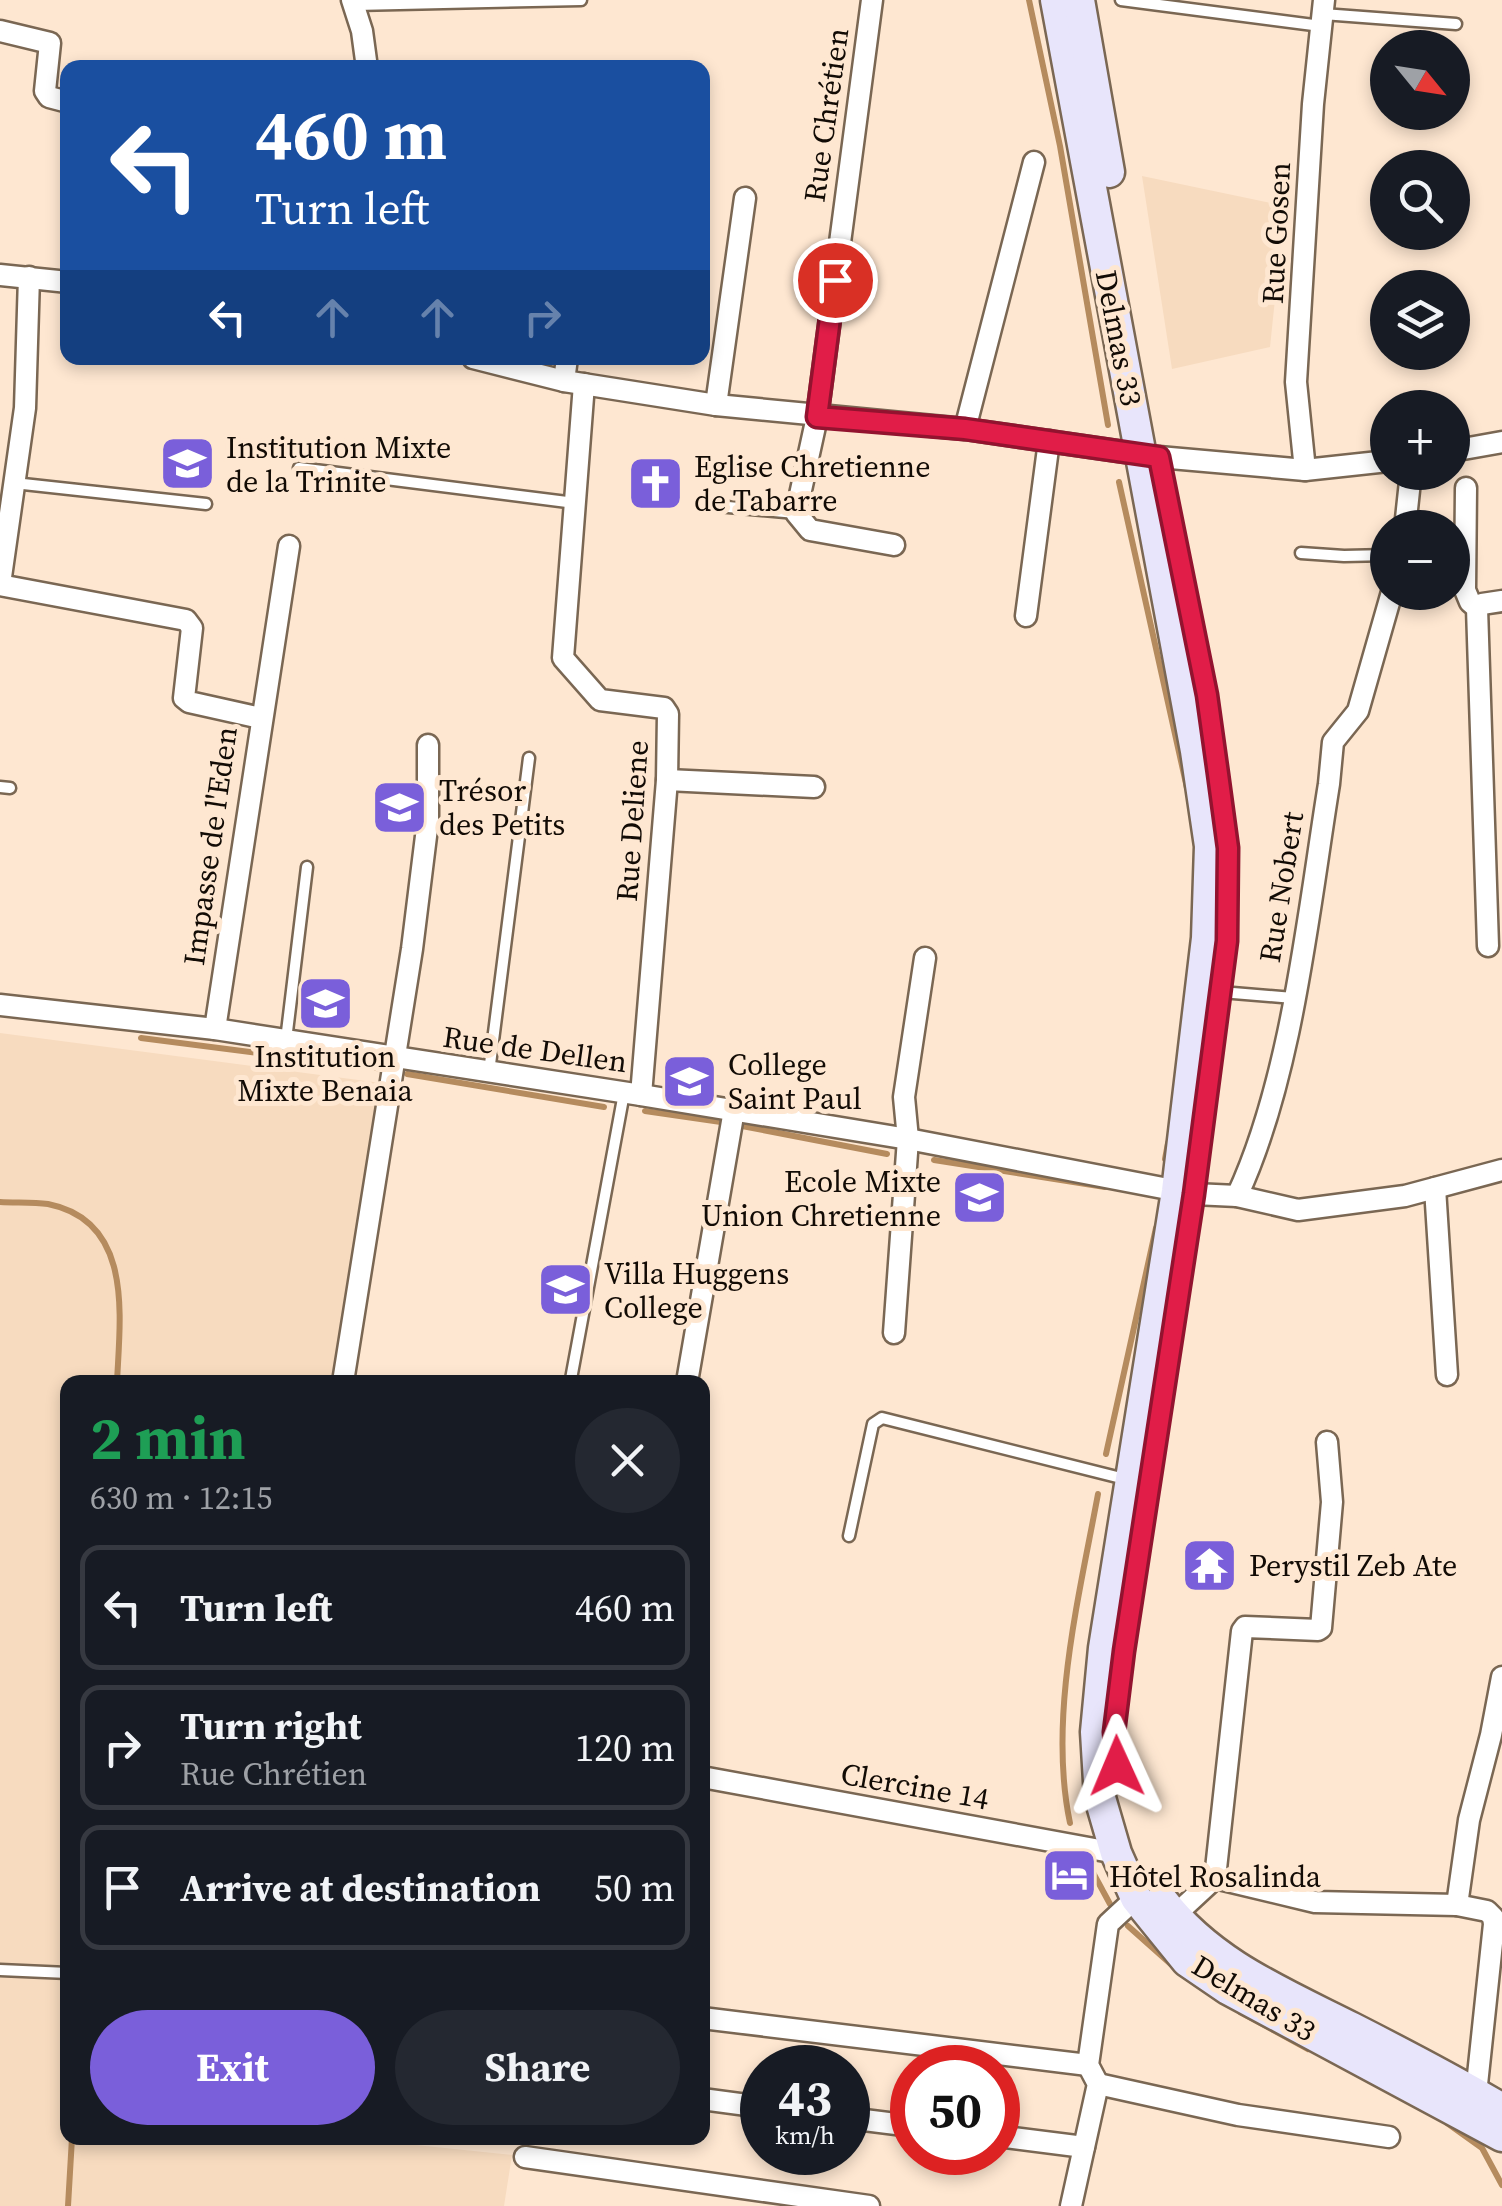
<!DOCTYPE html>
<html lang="en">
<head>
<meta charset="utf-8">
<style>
	:root { --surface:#171b24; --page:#242831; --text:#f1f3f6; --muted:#9ea1a6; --line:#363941; --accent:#7a5fda }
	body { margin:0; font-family:"Source Serif 4",serif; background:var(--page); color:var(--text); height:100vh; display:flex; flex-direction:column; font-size:38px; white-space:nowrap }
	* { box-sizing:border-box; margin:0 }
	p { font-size:32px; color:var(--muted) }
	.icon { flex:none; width:55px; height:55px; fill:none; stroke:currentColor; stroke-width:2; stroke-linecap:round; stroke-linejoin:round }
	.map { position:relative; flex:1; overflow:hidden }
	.drawer { position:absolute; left:60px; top:1375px; width:650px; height:770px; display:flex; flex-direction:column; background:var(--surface); border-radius:20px; box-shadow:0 5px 15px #0003 }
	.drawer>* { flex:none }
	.top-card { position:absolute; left:60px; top:60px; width:650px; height:305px; border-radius:20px; box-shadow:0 5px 15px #0003; background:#1a4fa0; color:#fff; overflow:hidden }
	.needle { width:65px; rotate:120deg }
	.tools { position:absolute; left:1370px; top:30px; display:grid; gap:20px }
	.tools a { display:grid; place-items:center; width:100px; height:100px; border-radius:50%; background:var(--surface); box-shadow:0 5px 15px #0003; font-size:50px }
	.speed { position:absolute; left:740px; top:2045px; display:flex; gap:20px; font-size:50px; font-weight:700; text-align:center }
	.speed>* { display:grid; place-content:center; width:130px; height:130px; border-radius:50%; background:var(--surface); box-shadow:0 5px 15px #0003; line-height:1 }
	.speed small { font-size:25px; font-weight:400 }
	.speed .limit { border:15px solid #d22; background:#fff; color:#111 }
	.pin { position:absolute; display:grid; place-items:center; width:85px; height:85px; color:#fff; margin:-42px; border:5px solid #fff; border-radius:50%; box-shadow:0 2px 10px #0007 }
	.me { position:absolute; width:110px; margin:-55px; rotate:359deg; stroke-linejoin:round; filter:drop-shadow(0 0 8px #0008) }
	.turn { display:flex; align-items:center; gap:35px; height:210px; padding:0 30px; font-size:45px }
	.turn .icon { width:130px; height:130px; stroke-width:2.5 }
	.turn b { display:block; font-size:70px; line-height:85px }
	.lanes { display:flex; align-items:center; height:95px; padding:0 30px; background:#0003; justify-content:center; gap:50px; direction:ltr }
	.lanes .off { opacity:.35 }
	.round { display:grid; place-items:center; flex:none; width:105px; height:105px; border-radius:52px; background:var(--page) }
	.overview { display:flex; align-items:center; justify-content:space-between; height:170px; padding:0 30px }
	h1 { font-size:60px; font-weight:700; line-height:75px; color:#1e9e55 }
	.action { display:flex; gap:20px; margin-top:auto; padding:20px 30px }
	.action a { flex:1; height:115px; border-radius:60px; background:var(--accent); color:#fff; font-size:40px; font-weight:700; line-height:115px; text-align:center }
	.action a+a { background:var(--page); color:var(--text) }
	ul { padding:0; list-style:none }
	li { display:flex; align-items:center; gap:30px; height:125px; margin:0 20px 15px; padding:0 10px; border:5px solid var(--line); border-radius:20px }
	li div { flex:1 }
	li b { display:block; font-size:38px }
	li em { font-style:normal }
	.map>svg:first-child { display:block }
	.built { fill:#f7dbbf }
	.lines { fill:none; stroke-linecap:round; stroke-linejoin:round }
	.stream { stroke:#b58b5e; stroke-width:6 }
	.lane-casing { stroke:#7a6753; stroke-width:15 }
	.street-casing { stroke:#7a6753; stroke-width:25 }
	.secondary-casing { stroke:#7a6753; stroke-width:35 }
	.lane { stroke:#fff; stroke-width:10 }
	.street { stroke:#fff; stroke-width:20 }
	.secondary { stroke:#e8e5fb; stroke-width:30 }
	.route-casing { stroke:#92132f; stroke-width:25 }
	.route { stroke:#e11d48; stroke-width:18 }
	.labels { text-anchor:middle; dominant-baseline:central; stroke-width:10; stroke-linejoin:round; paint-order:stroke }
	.street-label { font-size:30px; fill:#120b05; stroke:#fee7d1 }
	.poi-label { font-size:30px; fill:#120b05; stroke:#fee7d1; text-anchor:start }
</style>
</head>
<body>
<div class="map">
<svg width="1502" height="2206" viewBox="0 0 1502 2206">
	<rect width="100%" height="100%" fill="#fee7d1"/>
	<!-- built -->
	<g class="built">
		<polygon points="1142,176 1276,204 1277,280 1270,347 1172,369"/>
		<polygon points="0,1033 396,1085 344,1382 68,1382 68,2138 348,2138 512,2155 504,2206 0,2206"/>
	</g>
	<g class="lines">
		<!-- stream -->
		<g class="stream">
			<polyline points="1029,0 1060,146 1108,425"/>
			<polyline points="1119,482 1187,788"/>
			<polyline points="141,1038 384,1069"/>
			<polyline points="407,1074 604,1107"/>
			<polyline points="645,1111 721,1122 887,1154"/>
			<polyline points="1165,1159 1168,1143"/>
			<polyline points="934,1160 1105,1187"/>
			<path d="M0,1202c15,1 32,0 48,2 86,17 72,113 69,178"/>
			<polyline points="1106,1454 1156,1228"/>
			<path d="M1070,1823c-22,-104 9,-226 28,-329"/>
			<polyline points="1084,1856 1110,1904"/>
			<polyline points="1128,1926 1183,1975"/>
			<polyline points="1240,2012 1308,2049"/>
			<polyline points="1447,2123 1482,2148 1502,2185"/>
			<polyline points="68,2206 72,2138"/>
		</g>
		<defs>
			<g id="lane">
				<polyline points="1121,0 1321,26"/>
				<polyline points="355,5 581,0"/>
				<polyline points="1323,14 1456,24"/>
				<polyline points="299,468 575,503"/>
				<polyline points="14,483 206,504"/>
				<polyline points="717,506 796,513"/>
				<polyline points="1301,553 1344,556 1388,555"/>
				<polyline points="0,787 10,788"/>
				<polyline points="1221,992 1293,998"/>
				<polyline points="286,1040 307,867"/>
				<polyline points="489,1072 529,758"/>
				<polyline points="571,1379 624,1093"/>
				<polyline points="849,1536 873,1424 882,1418 1129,1480"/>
				<polyline points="0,1970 68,1973"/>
			</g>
			<g id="street">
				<polyline points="352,0 362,31 367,68"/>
				<polyline points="872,0 817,417 796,513 810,530 894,545"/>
				<polyline points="0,31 50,43 45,91 49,97 68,102"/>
				<polyline points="0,275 68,282"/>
				<polyline points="473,358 564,381 716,405 965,429 1159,457 1305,470 1388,461"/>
				<polyline points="564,381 567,358"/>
				<polyline points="584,384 563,658 600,700 664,708 668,714 667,780 641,1095"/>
				<polyline points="716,405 745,198"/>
				<polyline points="965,429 1034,162"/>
				<polyline points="1452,451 1502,442"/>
				<polyline points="1305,470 1296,382 1313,104 1324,0"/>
				<polyline points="1466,488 1465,590 1470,602 1477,608 1488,946"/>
				<polyline points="1405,528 1411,472"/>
				<polyline points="0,584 25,408 29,277"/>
				<polyline points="0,585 186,620 192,628 184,698 189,702 261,718"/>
				<polyline points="1477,608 1482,604 1502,601"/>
				<polyline points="1026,616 1049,441"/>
				<polyline points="667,780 814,787"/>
				<polyline points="0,1005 215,1029 641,1095 908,1139 1194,1194 1237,1196 1298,1210 1405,1196 1502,1170"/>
				<polyline points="215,1029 289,546"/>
				<polyline points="1435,1188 1447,1375"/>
				<path d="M1237,1196c55,-118 71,-282 92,-412l4,-42 25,-31 34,-119"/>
				<polyline points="894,1333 908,1139 904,1097 925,958"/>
				<polyline points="343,1382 412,949 428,820 428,745"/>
				<polyline points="687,1382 734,1110"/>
				<polyline points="702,1777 1116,1853"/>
				<polyline points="1215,1878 1315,1902 1457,1905 1487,1911 1493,1917 1494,1924 1476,2094"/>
				<polyline points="1457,1905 1469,1820 1491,1735 1502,1677"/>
				<polyline points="1174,1916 1215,1878 1242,1631 1245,1627 1318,1630 1321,1628 1332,1502 1327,1442"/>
				<polyline points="702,2018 1088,2065"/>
				<polyline points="1098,2084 1238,2115 1389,2137"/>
				<polyline points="702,2099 762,2107"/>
				<polyline points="848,2118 912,2126"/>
				<polyline points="998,2136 1084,2147"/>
				<polyline points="525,2157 869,2206"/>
				<polyline points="1071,2206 1098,2084 1088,2065 1108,1924 1136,1898"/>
			</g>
			<g id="secondary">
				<polyline points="1056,0 1196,751 1210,846 1207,938 1177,1191 1104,1648 1096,1732 1100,1798 1116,1853 1136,1898 1187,1961 1228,1989 1502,2136"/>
				<polyline points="1079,0 1109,172"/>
				<path d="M1162,1900c49,64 121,93 190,128 51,26 101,52 150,81"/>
			</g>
		</defs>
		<!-- lane casing -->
		<use href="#lane" class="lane-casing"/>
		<!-- street casing -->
		<use href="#street" class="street-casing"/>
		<!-- secondary casing -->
		<use href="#secondary" class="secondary-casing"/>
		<!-- lane -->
		<use href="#lane" class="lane"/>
		<!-- street -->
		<use href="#street" class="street"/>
		<!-- secondary -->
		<use href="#secondary" class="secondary"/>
	</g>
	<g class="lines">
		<defs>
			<polyline id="route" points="835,280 817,417 965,429 1159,457 1207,695 1218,774 1228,848 1227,941 1194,1194 1124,1651 1114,1732 1117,1766"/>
		</defs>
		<!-- route casing -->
		<use href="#route" class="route-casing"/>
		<!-- route -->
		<use href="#route" class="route"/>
	</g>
	<!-- icons -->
	<defs>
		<symbol id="school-square" viewBox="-11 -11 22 22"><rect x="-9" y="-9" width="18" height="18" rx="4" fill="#7a5fda" stroke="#fee7d1"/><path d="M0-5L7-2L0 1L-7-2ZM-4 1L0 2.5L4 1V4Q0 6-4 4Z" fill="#fff"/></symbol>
		<symbol id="church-square" viewBox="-11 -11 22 22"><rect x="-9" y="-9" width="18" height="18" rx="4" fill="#7a5fda" stroke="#fee7d1"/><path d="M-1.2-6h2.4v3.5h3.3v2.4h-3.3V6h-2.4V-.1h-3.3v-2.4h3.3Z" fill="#fff"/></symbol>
		<symbol id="temple-square" viewBox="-11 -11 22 22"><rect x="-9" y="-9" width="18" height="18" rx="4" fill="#7a5fda" stroke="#fee7d1"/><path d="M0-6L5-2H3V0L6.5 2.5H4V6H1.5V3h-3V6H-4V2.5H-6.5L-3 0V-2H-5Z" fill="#fff"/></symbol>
		<symbol id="hotel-square" viewBox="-11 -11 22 22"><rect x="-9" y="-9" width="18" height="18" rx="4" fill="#7a5fda" stroke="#fee7d1"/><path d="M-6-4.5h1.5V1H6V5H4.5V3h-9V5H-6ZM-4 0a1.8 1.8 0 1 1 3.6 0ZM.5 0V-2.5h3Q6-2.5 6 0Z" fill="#fff"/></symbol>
	</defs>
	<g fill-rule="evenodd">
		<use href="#school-square" x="156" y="432" width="63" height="63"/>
		<use href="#church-square" x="624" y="452" width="63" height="63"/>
		<use href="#school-square" x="368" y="776" width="63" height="63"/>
		<use href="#school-square" x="294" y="972" width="63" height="63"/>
		<use href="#school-square" x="658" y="1050" width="63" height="63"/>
		<use href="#school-square" x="948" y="1166" width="63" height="63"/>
		<use href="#school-square" x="534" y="1258" width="63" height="63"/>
		<use href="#temple-square" x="1178" y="1534" width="63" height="63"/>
		<use href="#hotel-square" x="1038" y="1844" width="63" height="63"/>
	</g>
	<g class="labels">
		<!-- street labels -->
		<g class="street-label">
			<text transform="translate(826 115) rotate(-82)">Rue Chrétien</text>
			<text transform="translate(1276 233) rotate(-87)">Rue Gosen</text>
			<text transform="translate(1119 338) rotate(79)">Delmas 33</text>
			<text transform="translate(632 821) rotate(-86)">Rue Deliene</text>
			<text transform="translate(210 846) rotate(-82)">Impasse de l'Eden</text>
			<text transform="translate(1281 887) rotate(-81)">Rue Nobert</text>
			<text transform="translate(535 1049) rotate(8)">Rue de Dellen</text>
			<text transform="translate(915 1786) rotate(10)">Clercine 14</text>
			<text transform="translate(1254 1998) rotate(31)">Delmas 33</text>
		</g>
		<!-- poi labels -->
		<g class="poi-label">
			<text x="226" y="447">Institution Mixte<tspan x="226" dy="34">de la Trinite</tspan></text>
			<text x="694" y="466">Eglise Chretienne<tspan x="694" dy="34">de Tabarre</tspan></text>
			<text x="439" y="790">Trésor<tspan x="439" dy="34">des Petits</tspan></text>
			<text x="325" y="1056" text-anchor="middle">Institution<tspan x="325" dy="34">Mixte Benaia</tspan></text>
			<text x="728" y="1064">College<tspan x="728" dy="34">Saint Paul</tspan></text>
			<text x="941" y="1181" text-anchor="end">Ecole Mixte<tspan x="941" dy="34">Union Chretienne</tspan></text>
			<text x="604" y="1273">Villa Huggens<tspan x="604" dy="34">College</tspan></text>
			<text x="1249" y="1565">Perystil Zeb Ate</text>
			<text x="1109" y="1876">Hôtel Rosalinda</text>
		</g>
	</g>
</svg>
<div class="tools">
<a><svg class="needle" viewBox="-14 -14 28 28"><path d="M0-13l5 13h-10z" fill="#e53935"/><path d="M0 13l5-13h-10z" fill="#9ea1a6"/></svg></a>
<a><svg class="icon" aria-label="search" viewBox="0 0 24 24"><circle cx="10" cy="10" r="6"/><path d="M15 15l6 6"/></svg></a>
<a><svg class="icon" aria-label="layers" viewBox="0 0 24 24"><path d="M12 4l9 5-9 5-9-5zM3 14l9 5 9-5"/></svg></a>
<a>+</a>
<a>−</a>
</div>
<div class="speed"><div>43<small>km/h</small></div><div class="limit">50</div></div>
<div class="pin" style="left:835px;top:280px;background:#d93025"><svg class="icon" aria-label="arrive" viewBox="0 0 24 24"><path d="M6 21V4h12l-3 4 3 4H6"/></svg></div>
<svg class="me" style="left:1117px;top:1766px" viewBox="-20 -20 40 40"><path d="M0-17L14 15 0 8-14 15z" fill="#e11d48" stroke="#fff" stroke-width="4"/></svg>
<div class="top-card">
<div class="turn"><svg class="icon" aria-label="left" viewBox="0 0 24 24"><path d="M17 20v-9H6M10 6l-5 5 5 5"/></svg><div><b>460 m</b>Turn left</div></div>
<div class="lanes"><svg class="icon" aria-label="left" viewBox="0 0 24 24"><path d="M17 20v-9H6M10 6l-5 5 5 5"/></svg><svg class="icon off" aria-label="ahead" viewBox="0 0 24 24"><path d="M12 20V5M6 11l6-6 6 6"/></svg><svg class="icon off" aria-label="ahead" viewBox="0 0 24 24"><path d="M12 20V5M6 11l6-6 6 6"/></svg><svg class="icon off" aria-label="right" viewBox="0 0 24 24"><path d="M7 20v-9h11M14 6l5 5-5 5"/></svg></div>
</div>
<section class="drawer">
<div class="overview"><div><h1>2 min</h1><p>630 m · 12:15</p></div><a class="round"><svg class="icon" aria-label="close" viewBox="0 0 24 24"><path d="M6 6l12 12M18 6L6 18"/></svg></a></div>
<ul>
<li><svg class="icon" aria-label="left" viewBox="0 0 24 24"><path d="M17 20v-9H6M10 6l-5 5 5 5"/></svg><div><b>Turn left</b></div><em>460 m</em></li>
<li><svg class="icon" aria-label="right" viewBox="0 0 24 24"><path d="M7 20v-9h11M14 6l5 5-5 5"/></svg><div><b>Turn right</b><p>Rue Chrétien</p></div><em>120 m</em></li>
<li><svg class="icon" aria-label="arrive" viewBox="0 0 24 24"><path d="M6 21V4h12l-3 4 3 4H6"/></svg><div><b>Arrive at destination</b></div><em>50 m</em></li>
</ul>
<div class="action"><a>Exit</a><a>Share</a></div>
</section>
</div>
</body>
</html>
